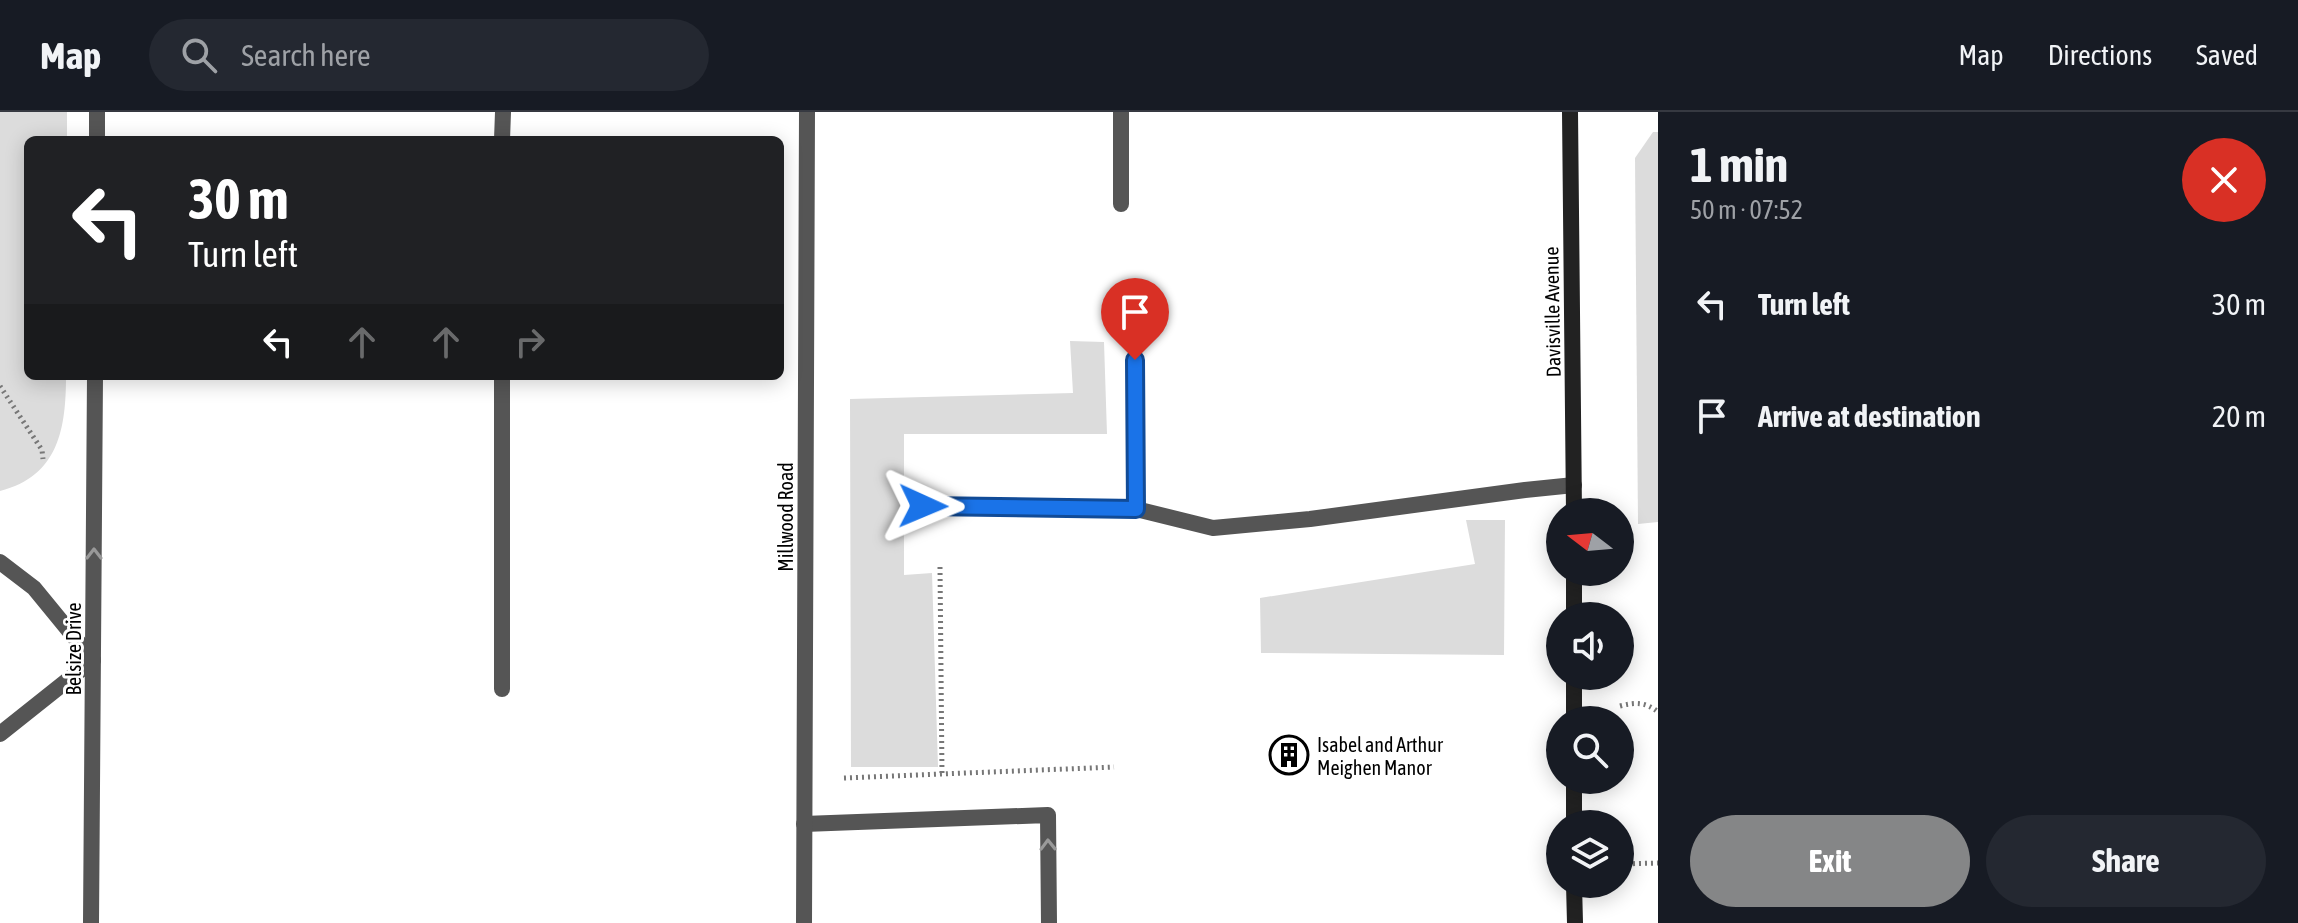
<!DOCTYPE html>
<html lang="en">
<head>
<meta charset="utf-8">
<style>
	:root { --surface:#171b24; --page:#242831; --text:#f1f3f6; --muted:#9ea1a6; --line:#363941; --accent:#858687 }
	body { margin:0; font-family:"Asap Condensed",sans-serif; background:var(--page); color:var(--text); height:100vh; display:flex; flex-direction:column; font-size:30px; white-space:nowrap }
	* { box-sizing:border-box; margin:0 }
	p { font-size:26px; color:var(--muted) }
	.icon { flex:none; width:44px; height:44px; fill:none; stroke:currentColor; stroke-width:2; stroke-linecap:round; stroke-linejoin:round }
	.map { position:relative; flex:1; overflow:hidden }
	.panel { display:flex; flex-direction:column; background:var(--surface); width:640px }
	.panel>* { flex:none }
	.banner { position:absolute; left:24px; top:24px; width:760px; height:244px; border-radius:12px; box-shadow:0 4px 20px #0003; background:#202124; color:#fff; overflow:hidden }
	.needle { width:52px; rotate:286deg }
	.controls { position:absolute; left:1546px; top:386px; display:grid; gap:16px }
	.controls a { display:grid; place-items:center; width:88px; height:88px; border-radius:50%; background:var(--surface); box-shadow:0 4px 20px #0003; font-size:40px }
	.pin { position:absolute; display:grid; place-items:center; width:68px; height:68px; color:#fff; margin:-82px -34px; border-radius:50% 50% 50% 0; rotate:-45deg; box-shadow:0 0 8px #0007 }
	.pin .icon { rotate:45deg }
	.me { position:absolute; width:88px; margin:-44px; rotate:91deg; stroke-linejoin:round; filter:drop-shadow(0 0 6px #0008) }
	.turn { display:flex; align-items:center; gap:28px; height:168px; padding:0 32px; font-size:36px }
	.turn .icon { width:104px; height:104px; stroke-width:2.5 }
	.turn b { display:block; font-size:56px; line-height:68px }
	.lanes { display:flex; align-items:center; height:76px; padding:0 32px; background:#0003; justify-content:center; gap:40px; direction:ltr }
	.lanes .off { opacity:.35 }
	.round { display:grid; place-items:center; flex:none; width:84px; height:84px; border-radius:42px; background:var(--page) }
	.head { display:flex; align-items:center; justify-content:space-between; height:136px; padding:0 32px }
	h1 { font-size:48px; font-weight:700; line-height:60px }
	.action { display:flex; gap:16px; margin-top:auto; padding:16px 32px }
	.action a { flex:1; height:92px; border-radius:48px; background:var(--accent); color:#fff; font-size:32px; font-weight:700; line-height:92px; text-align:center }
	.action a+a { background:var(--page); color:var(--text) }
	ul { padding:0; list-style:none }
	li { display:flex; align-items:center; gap:24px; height:112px; padding:0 32px }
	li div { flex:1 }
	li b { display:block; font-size:30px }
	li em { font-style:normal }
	header { display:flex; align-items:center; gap:48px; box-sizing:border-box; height:112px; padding:0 40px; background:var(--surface); border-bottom:2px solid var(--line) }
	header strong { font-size:38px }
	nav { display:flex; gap:44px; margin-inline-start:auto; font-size:28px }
	.search { width:560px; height:72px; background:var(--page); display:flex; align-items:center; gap:20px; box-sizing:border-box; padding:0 28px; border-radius:44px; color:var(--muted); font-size:30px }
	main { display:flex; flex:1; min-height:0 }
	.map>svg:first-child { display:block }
	.green { fill:#dcdcdc }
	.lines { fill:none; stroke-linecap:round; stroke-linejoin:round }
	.path { stroke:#777; stroke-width:5; stroke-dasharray:2 4; stroke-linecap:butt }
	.lane { stroke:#555; stroke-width:16 }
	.street { stroke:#555; stroke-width:16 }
	.secondary { stroke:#222; stroke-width:16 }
	.oneway { stroke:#999 }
	.route-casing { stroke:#114b97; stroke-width:20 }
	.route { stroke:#1a73e8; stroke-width:14 }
	.labels { text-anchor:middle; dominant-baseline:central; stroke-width:6; stroke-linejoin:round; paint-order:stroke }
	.street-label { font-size:20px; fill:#000; stroke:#fff }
	.poi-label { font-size:20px; fill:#000; stroke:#fff; text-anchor:start }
</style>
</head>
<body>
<header>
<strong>Map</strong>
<div class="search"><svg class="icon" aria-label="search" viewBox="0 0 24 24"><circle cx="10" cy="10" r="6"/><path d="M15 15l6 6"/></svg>Search here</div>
<nav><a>Map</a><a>Directions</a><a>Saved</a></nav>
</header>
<main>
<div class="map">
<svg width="1658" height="811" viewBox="0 0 1658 811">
	<rect width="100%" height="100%" fill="#fff"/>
	<!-- green -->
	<g class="green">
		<path d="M0,0h67v28h-39v236h38c0,52 -7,100 -66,115z"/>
		<polygon points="1653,20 1658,20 1658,410 1638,412 1635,46"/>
		<polygon points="1070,229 1104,230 1107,322 904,322 904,463 932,461 938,655 851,655 850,287 1073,281"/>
		<polygon points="1466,408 1505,408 1504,543 1261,541 1260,486 1475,452"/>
	</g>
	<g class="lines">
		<!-- path -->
		<g class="path">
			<polyline points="0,274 42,338 43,347"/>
			<polyline points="940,455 942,663"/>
			<path d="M1620,594c15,-4 26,-4 38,6"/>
			<polyline points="844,666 1114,655"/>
			<polyline points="1621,752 1658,751"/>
		</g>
		<!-- lane -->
		<g class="lane">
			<polyline points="1121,0 1121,92"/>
			<polyline points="502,28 503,0"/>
			<polyline points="1135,248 1136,397"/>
			<polyline points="923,394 1136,397 1213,416 1310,407 1525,378 1574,373"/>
			<polyline points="502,577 502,264"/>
			<polyline points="804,712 1048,703 1049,811"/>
		</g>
		<!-- street -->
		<g class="street">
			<polyline points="97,28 97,0"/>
			<polyline points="0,450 34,476 93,548"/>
			<polyline points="0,622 93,548"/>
			<polyline points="91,811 95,264"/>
			<polyline points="804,811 807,0"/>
		</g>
		<!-- secondary -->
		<g class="secondary">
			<polyline points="1570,0 1574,400"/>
			<polyline points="1574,460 1574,504"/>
			<polyline points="1574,608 1574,564"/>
			<polyline points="1574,712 1574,668"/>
			<polyline points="1574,772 1575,811"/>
		</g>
	</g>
	<!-- one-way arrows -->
	<defs><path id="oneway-chevron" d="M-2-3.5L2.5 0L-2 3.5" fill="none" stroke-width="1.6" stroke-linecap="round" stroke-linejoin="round" transform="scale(2)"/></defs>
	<g class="oneway">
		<use href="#oneway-chevron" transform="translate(94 442) rotate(-90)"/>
		<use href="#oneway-chevron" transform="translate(1048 733) rotate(-91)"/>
	</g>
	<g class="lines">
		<defs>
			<polyline id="route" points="923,394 1136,397 1135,248"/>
		</defs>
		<!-- route casing -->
		<use href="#route" class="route-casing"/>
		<!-- route -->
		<use href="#route" class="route"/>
	</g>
	<!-- icons -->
	<defs>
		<symbol id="building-ring" viewBox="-11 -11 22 22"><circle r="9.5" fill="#fff" stroke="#000" stroke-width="1.5"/><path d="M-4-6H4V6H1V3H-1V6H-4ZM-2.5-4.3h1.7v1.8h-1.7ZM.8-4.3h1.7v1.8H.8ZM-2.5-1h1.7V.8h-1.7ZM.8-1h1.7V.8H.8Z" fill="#000"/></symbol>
	</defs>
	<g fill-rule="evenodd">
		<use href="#building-ring" x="1267" y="621" width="44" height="44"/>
	</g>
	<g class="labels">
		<!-- street labels -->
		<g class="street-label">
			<text transform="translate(1552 200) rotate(-91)">Davisville Avenue</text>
			<text transform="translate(785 405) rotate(-90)">Millwood Road</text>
			<text transform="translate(73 537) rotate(-90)">Belsize Drive</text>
		</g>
		<!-- poi labels -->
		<g class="poi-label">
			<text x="1317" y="632">Isabel and Arthur<tspan x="1317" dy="23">Meighen Manor</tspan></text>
		</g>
	</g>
</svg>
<div class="controls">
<a><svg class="needle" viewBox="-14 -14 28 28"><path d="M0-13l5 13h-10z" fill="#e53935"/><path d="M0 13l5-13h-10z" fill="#9ea1a6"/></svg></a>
<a><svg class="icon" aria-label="sound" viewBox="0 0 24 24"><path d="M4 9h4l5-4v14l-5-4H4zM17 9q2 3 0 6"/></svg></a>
<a><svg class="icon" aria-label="search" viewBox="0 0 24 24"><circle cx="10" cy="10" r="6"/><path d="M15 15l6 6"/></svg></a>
<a><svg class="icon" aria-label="layers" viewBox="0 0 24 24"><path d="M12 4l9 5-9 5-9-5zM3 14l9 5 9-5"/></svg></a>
</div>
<div class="pin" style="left:1135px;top:248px;background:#d93025"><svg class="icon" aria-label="arrive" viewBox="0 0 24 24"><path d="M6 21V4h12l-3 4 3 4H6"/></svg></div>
<svg class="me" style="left:923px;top:394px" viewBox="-20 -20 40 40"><path d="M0-17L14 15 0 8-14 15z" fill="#1a73e8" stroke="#fff" stroke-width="4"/></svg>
<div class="banner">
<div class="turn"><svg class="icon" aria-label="left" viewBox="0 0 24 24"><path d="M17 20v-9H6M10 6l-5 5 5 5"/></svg><div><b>30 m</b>Turn left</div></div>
<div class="lanes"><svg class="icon" aria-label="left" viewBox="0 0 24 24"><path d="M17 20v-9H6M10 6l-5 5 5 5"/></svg><svg class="icon off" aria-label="ahead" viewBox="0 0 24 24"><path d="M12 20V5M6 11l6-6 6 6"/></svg><svg class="icon off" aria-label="ahead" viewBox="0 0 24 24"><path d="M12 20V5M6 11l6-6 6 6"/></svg><svg class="icon off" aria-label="right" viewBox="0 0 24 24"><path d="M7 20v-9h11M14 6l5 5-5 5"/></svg></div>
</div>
</div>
<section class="panel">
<div class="head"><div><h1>1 min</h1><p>50 m · 07:52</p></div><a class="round" style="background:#d93025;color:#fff"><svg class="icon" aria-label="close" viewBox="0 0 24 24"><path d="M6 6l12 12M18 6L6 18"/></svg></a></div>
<ul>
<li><svg class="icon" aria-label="left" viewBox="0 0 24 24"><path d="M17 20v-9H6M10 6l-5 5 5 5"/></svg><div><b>Turn left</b></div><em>30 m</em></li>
<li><svg class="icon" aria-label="arrive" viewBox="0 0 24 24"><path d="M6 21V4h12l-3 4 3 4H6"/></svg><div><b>Arrive at destination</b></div><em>20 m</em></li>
</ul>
<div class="action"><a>Exit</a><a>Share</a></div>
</section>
</main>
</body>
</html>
